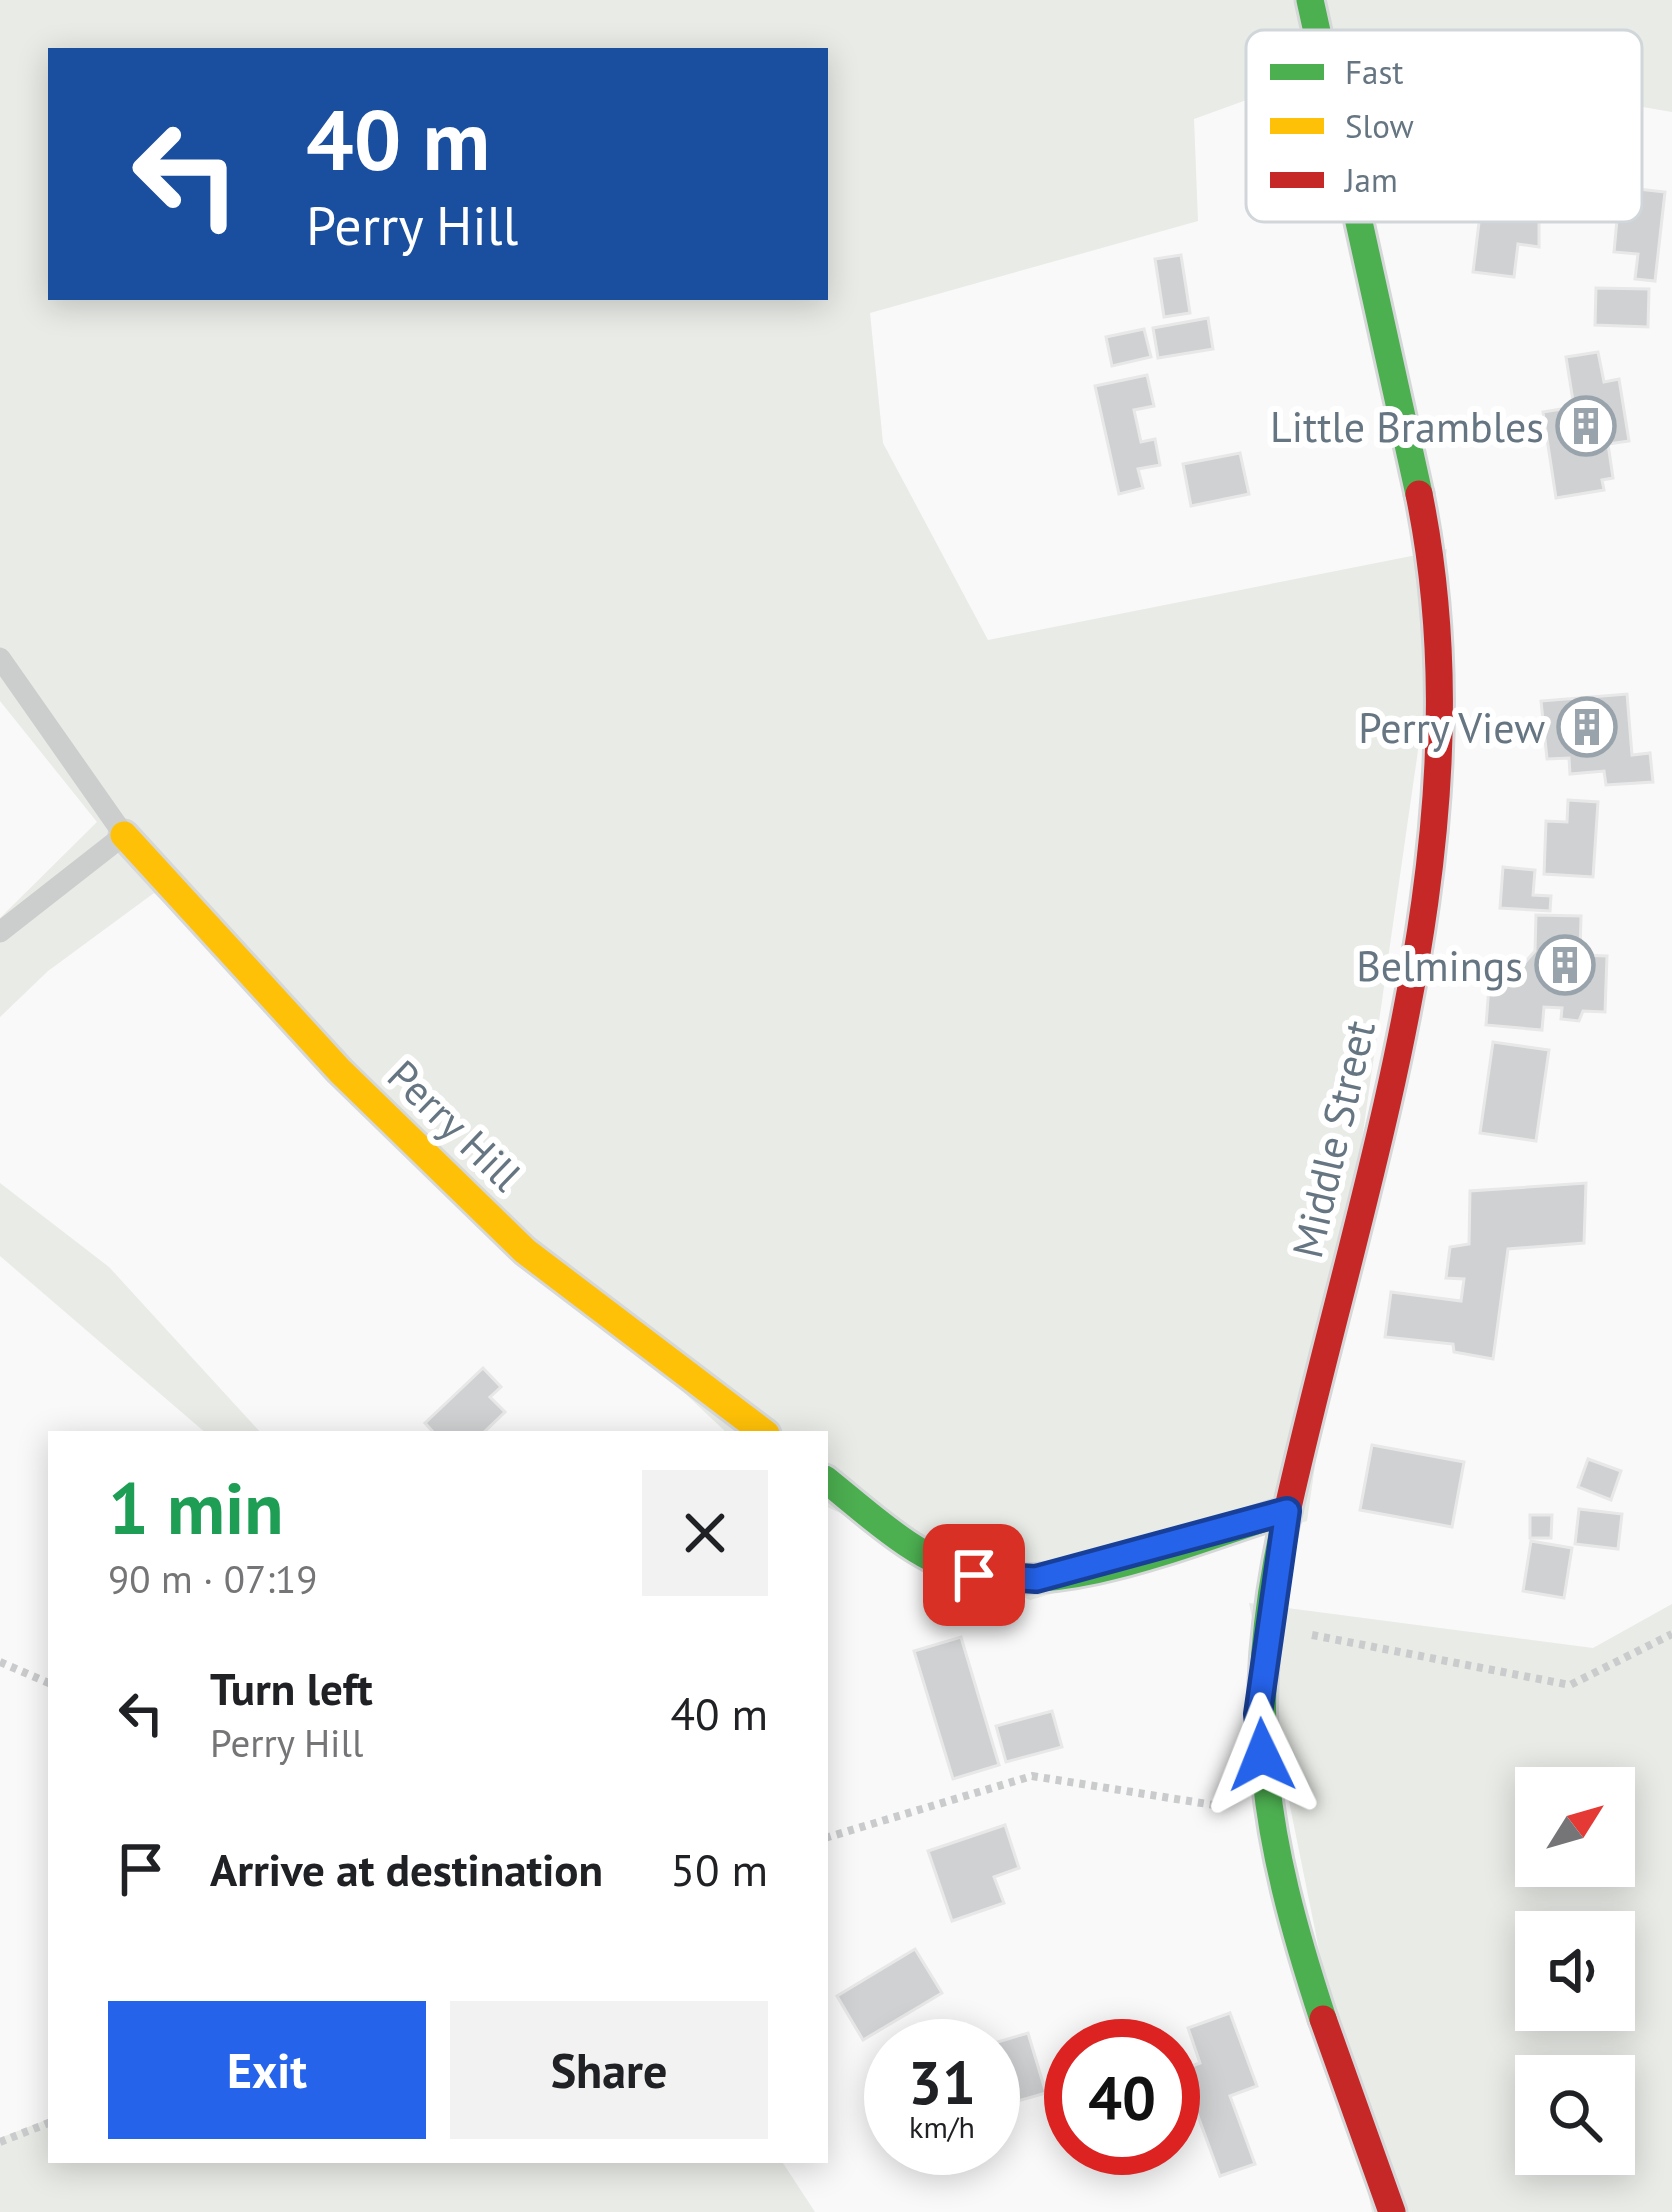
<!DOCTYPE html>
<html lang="en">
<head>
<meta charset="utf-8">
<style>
	:root { --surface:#fff; --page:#f2f2f2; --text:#202124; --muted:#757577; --accent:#2563eb }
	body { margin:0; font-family:"PT Sans",sans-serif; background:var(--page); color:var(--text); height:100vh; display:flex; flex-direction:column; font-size:45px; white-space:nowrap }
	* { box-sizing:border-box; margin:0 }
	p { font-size:39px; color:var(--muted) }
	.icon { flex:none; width:66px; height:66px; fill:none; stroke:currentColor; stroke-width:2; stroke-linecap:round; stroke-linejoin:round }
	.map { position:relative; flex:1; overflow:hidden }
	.details { position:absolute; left:48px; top:1431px; width:780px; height:732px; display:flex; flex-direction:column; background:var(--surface); border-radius:0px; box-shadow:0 6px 30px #0003 }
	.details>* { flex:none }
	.top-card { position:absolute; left:48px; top:48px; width:780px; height:252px; border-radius:0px; box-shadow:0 6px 30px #0003; background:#1a4fa0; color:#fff; overflow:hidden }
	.needle { width:78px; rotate:53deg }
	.fabs { position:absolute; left:1515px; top:1767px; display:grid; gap:24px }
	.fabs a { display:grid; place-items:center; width:120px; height:120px; border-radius:0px; background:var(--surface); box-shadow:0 6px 30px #0003; font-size:60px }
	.speed { position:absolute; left:864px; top:2019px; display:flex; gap:24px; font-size:60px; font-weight:700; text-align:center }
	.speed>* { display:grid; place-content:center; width:156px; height:156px; border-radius:50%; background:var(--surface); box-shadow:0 6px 30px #0003; line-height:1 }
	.speed small { font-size:30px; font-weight:400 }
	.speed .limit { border:18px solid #d22; background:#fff; color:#111 }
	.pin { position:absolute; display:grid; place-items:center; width:102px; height:102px; color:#fff; margin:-51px; border-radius:24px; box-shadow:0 6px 18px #0006 }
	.me { position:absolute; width:132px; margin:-66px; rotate:358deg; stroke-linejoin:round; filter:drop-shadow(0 0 9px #0008) }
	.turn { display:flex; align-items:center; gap:42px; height:252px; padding:0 60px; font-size:54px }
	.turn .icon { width:156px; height:156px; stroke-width:2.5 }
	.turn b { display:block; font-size:84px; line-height:102px }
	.round { display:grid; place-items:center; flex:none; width:126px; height:126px; border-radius:0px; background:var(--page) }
	.overview { display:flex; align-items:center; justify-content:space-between; height:204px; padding:0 60px }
	h1 { font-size:72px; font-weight:700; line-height:90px; color:#1e9e55 }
	.button { display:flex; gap:24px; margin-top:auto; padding:24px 60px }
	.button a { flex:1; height:138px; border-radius:0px; background:var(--accent); color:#fff; font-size:48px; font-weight:700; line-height:138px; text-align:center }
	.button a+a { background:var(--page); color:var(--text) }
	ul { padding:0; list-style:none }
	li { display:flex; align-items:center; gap:36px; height:156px; padding:0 60px }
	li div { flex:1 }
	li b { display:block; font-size:45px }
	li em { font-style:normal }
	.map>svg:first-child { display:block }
	.green { fill:#e8ebe6; fill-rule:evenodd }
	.building { fill:#cfd1d2; stroke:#e8e8e8; stroke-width:3 }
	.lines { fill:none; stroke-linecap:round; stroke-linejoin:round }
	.fast-casing { stroke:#d6d7d8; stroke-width:33 }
	.slow-casing { stroke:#d6d7d8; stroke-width:33 }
	.jam-casing { stroke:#d6d7d8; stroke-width:33 }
	.path { stroke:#cacbcc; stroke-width:8; stroke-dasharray:6 6; stroke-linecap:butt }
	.lane { stroke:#cccece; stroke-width:21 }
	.fast { stroke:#4caf50; stroke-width:27 }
	.slow { stroke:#ffc107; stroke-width:27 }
	.jam { stroke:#c62828; stroke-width:27 }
	.route-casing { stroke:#184099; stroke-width:30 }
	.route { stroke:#2563eb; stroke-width:21 }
	.labels { text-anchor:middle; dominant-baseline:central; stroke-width:12; stroke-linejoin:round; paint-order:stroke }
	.poi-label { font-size:42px; fill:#667582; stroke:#fff; text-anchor:end }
	.street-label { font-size:42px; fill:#667582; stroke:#fff }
	.key { fill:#fff; stroke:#d1d6da; stroke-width:3 }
	.key-label { font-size:33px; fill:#667582 }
</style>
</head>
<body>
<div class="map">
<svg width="1672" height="2212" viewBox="0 0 1672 2212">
	<rect width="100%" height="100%" fill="#f9f9f9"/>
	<!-- green -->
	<g class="green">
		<path d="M0,0h1672v112l-312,-53 -166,60 4,102 -328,92 13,130 105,197 459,-91 -140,972 -277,79 -205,-94v-72h-97l-574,-541 -106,78 -48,46v-99l97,-96 -97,-121zM51,51h774v246h-774z"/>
		<polygon points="0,1183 109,1267 262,1434 207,1434 0,1256"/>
		<path d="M1249,1603l344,45 79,-44v608h-300zM1536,1788h78v78h-78zM1536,1932h78v78h-78zM1536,2076h78v78h-78z"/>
		<polygon points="51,2118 51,2160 781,2160 815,2212 0,2212 0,2138"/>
	</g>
	<!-- building -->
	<g class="building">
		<polygon points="1474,137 1530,144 1525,184 1539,186 1539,247 1518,244 1514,277 1473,272 1481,206 1465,204"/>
		<polygon points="1620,187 1665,192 1655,281 1635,279 1638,254 1614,252"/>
		<polygon points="1181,255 1190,313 1164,317 1155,259"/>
		<polygon points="1596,288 1649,289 1648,327 1595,325"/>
		<polygon points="1208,318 1213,349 1158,358 1153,328"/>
		<polygon points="1144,329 1151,357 1112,366 1106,337"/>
		<polygon points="1598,352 1604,382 1619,379 1629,441 1608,444 1613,478 1602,480 1604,490 1556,498 1543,412 1574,407 1566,357"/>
		<polygon points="1147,375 1154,406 1134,410 1141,442 1155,439 1160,465 1138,469 1143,488 1119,494 1095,386"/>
		<polygon points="1240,453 1249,494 1191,506 1183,464"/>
		<polygon points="1627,694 1632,755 1650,753 1653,782 1606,785 1604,771 1570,774 1569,758 1547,759 1541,701"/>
		<polygon points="1568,800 1598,802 1593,877 1544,874 1546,821 1567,822"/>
		<polygon points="1503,867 1535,870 1533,895 1551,896 1550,911 1500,908"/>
		<polygon points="1536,915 1581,916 1580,955 1607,956 1605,1012 1583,1011 1579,1021 1561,1019 1562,1008 1544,1007 1542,1030 1486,1025 1490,974 1513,976 1535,951"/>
		<polygon points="1493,1042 1549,1050 1536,1141 1480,1133"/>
		<polygon points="1586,1183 1584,1243 1508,1249 1493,1359 1454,1352 1453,1344 1385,1337 1391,1292 1461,1301 1464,1279 1446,1278 1450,1247 1469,1244 1470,1191"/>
		<polygon points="483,1368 501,1387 490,1397 505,1412 482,1434 435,1434 425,1423"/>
		<polygon points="1372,1445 1464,1462 1452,1527 1360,1510"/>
		<polygon points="1588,1459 1621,1471 1611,1500 1578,1487"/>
		<polygon points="1579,1509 1622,1514 1618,1549 1575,1544"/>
		<polygon points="1530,1515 1552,1515 1551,1538 1530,1538"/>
		<polygon points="1531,1541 1572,1548 1564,1598 1523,1591"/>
		<polygon points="961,1637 999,1765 953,1779 914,1651"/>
		<polygon points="1052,1711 1062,1747 1006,1762 996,1726"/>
		<polygon points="1005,1825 1019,1868 994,1877 1004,1903 952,1921 928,1851"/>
		<polygon points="915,1949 942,1993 863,2040 837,1996"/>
		<polygon points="1230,2013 1257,2086 1230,2096 1255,2164 1220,2176 1181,2070 1200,2063 1188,2028"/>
		<polygon points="1028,2033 1046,2093 993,2108 993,2046 984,2046"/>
	</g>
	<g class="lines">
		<defs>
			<g id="fast">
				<polyline points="1310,0 1419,494"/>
				<path d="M825,1479c44,35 91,81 147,95 93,23 225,-36 315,-63"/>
				<path d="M1285,1521c-42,193 -23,312 38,498"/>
			</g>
			<polyline id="slow" points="124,835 340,1071 525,1251 766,1434"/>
			<g id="jam">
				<path d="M1285,1521c74,-336 205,-679 134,-1027"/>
				<polyline points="1323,2019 1392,2212"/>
			</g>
		</defs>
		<!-- fast casing -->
		<use href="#fast" class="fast-casing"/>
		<!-- slow casing -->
		<use href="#slow" class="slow-casing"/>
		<!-- jam casing -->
		<use href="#jam" class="jam-casing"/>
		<!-- path -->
		<g class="path">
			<polyline points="1312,1635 1570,1685 1672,1634"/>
			<polyline points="0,1662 51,1684"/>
			<polyline points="825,1838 1032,1776 1220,1806"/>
			<polyline points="0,2142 51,2122"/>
		</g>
		<!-- lane -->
		<polyline class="lane" points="0,658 124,835 0,932"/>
		<!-- fast -->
		<use href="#fast" class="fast"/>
		<!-- slow -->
		<use href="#slow" class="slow"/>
		<!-- jam -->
		<use href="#jam" class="jam"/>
	</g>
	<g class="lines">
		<defs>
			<polyline id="route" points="974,1575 1036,1579 1287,1511 1258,1714 1262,1755"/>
		</defs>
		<!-- route casing -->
		<use href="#route" class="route-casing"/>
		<!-- route -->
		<use href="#route" class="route"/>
	</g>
	<!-- icons -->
	<defs>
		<symbol id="building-ring" viewBox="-11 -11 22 22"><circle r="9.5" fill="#fff" stroke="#99a3ac" stroke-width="1.5"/><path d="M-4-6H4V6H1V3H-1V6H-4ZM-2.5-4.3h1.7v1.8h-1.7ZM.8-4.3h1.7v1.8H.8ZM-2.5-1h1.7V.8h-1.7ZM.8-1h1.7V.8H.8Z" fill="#99a3ac"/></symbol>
	</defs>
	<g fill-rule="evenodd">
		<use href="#building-ring" x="1553" y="393" width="66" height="66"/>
		<use href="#building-ring" x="1554" y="694" width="66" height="66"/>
		<use href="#building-ring" x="1532" y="932" width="66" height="66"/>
	</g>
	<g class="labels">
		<!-- poi labels -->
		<g class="poi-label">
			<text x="1544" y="426">Little Brambles</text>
			<text x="1545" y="727">Perry View</text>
			<text x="1523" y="965">Belmings</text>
		</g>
		<!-- street labels -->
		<g class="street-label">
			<text transform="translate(455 1125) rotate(44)">Perry Hill</text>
			<text transform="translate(1333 1139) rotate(-77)">Middle Street</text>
		</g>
	</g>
	<!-- legend -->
	<rect x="1246" y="30" width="396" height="192" rx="18" class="key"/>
	<rect x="1270" y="64" width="54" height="16" fill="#4caf50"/>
	<rect x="1270" y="118" width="54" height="16" fill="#ffc107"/>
	<rect x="1270" y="172" width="54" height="16" fill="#c62828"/>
	<g class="key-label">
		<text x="1345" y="84">Fast</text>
		<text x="1345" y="138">Slow</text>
		<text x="1345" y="192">Jam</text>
	</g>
</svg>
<div class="fabs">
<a><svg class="needle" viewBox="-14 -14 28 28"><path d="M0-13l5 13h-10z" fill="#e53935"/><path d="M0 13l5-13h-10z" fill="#757577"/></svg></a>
<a><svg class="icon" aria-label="sound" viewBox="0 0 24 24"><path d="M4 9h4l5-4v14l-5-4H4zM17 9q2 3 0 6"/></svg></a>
<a><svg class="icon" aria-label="search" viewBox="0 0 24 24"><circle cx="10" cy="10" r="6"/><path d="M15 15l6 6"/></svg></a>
</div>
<div class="speed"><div>31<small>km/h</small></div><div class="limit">40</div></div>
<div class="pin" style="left:974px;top:1575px;background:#d93025"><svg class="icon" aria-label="arrive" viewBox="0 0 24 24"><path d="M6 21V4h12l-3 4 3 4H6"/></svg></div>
<svg class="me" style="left:1262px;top:1755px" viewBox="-20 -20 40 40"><path d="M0-17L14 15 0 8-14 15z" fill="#2563eb" stroke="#fff" stroke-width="4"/></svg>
<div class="top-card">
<div class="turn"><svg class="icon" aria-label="left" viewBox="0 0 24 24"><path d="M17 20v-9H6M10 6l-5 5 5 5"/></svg><div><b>40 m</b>Perry Hill</div></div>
</div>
<section class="details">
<div class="overview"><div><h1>1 min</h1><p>90 m · 07:19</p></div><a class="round"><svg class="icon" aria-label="close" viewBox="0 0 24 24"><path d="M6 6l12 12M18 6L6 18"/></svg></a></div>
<ul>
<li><svg class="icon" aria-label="left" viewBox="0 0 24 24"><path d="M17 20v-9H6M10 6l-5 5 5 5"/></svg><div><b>Turn left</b><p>Perry Hill</p></div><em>40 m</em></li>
<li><svg class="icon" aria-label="arrive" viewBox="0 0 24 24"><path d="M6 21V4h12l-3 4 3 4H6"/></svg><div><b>Arrive at destination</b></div><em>50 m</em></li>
</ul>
<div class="button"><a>Exit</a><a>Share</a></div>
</section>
</div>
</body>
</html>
